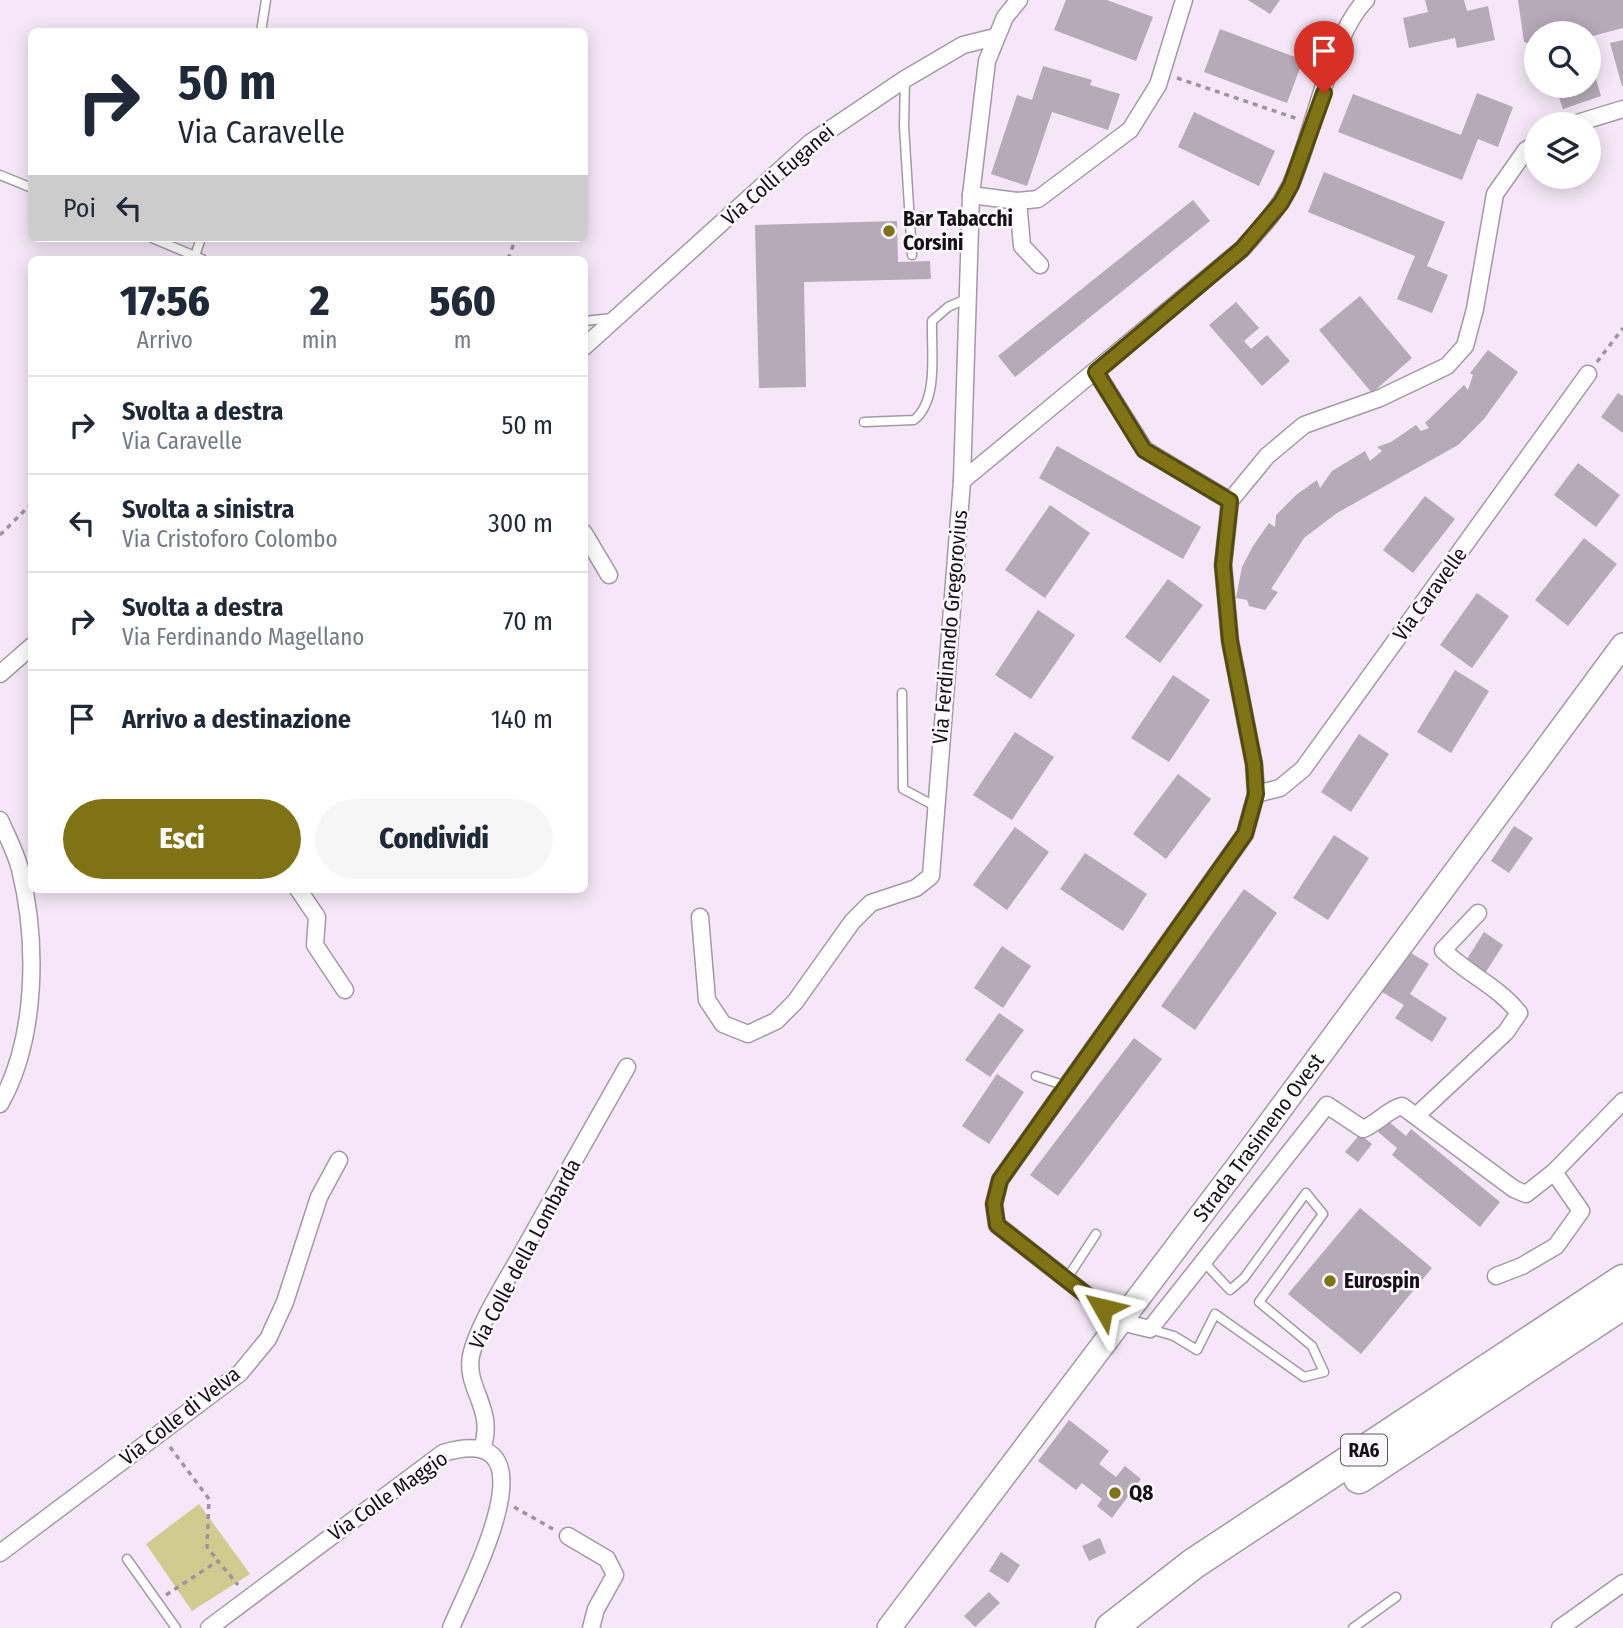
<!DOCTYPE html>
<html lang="it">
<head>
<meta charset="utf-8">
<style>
	:root { --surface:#fff; --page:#f6f6f7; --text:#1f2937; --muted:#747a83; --line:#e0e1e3; --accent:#7f7315 }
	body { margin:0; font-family:"Fira Sans Condensed",sans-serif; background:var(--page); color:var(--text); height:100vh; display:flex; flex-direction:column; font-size:26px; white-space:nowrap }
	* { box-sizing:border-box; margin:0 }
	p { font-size:23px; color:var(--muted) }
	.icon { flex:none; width:38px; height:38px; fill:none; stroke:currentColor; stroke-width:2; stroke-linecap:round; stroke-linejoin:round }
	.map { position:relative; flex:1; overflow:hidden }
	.panel { position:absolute; left:28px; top:256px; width:560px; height:637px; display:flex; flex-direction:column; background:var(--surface); border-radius:10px; box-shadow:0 4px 18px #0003 }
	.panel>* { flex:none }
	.guide { position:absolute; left:28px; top:28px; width:560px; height:214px; border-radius:10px; box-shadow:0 4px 18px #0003; background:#fff; color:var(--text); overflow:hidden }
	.controls { position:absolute; left:1524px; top:21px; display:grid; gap:14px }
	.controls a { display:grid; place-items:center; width:77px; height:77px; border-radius:50%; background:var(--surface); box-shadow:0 4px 18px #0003; font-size:35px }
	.pin { position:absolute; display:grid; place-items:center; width:60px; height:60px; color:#fff; margin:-72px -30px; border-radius:50% 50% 50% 0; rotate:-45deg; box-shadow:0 0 7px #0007 }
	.pin .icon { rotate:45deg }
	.me { position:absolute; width:77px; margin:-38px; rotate:307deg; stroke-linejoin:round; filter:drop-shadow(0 0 5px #0008) }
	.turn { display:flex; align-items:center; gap:24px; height:147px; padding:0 35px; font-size:32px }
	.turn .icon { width:91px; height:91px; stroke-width:2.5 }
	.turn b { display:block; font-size:49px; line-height:60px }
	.then { display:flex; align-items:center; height:66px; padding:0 35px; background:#0003; gap:14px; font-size:26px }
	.eta { display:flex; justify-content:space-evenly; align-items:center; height:119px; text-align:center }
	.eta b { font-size:42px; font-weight:800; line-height:49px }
	.action { display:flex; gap:14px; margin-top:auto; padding:14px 35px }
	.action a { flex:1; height:80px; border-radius:42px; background:var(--accent); color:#fff; font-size:28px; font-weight:800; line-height:80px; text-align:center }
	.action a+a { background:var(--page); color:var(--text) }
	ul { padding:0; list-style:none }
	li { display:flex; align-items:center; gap:21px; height:98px; padding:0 35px; border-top:2px solid var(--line) }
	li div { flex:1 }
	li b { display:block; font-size:26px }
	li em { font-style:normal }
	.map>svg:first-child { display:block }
	.green { fill:#d2cb90 }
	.building { fill:#b6a9b8 }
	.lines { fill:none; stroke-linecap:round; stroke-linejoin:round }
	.service-casing { stroke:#a498a6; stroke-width:11 }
	.minor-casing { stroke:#a498a6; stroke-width:19 }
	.secondary-casing { stroke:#a498a6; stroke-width:26 }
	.motorway-casing { stroke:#a498a6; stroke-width:33 }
	.path { stroke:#9e939f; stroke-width:3.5; stroke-dasharray:5 5; stroke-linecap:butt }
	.service { stroke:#fff; stroke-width:8 }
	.minor { stroke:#fff; stroke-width:16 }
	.secondary { stroke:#fff; stroke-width:23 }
	.motorway { stroke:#fff; stroke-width:30 }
	.route-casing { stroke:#534b0e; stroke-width:18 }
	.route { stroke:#7f7315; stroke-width:12 }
	.poi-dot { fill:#7f7315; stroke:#fdf8fe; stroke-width:2.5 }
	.labels { text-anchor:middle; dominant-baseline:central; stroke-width:5; stroke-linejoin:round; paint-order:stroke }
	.shield { fill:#fdf8fe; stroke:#5a565b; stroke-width:2 }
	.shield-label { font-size:19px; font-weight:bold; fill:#141015 }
	.street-label { font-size:21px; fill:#141015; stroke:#fdf8fe }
	.poi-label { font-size:21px; font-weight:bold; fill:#141015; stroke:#fdf8fe; text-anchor:start }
</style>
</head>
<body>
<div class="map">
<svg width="1623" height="1628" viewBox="0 0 1623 1628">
	<rect width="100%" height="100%" fill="#f5e7f7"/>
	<!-- green -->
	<polygon class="green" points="199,1504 250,1574 192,1611 146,1544"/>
	<!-- building -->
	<g class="building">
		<polygon points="1066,0 1107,0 1153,17 1136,61 1054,30"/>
		<polygon points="1248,0 1280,0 1270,14"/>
		<polygon points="1425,0 1464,0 1467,11 1488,6 1495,40 1457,48 1455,38 1409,48 1403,18 1428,12"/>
		<polygon points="1518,0 1623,0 1623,28 1589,37 1589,33 1536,33 1536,43 1530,44 1524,42"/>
		<polygon points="1220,29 1303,60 1287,103 1204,72"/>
		<polygon points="1623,40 1623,86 1622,86 1610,43"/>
		<polygon points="1590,60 1601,96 1563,109 1555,86 1589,86"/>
		<polygon points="1043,66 1092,80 1090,85 1120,94 1108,130 1052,112 1027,186 991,174 1017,95 1032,100"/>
		<polygon points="1477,93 1513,107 1498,147 1478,139 1462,180 1338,132 1353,94 1461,135"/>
		<polygon points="1194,112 1275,151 1259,186 1178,147"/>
		<polygon points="1324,172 1445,222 1427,266 1448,275 1432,313 1397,299 1415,256 1308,212"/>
		<polygon points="1193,200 1210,221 1015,377 998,356"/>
		<polygon points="897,221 898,262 930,261 931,279 804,282 806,387 759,388 755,225"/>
		<polygon points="1360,296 1412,358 1372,393 1319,330"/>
		<polygon points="1236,302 1259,328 1244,341 1251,349 1267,335 1290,361 1262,386 1209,325"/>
		<polygon points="1488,350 1518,372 1484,419 1458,445 1337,513 1304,538 1271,589 1278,592 1265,610 1249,606 1247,600 1236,598 1242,567 1253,546 1269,523 1275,527 1276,515 1296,495 1317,480 1320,488 1332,471 1365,451 1370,461 1382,451 1377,447 1391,442 1416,425 1421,431 1429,428 1425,423 1464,385 1468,390 1473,375 1470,373"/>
		<polygon points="1618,393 1623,396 1623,433 1601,417"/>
		<polygon points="1057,446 1201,527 1183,559 1039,478"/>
		<polygon points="1578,463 1620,495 1596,527 1554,495"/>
		<polygon points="1425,496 1455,519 1413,573 1383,550"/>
		<polygon points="1050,505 1090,533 1045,598 1005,570"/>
		<polygon points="1584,538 1617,564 1568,626 1535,600"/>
		<polygon points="1168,579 1203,605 1160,663 1125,637"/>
		<polygon points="1477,593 1509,616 1472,668 1440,645"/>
		<polygon points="1038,610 1075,635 1031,699 995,675"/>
		<polygon points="1455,670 1489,691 1451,753 1417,732"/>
		<polygon points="1173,675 1210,700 1169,762 1131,738"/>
		<polygon points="1015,732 1054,757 1012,820 973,795"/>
		<polygon points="1359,734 1389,754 1351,812 1321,792"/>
		<polygon points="1178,774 1211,799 1166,859 1133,834"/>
		<polygon points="1514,826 1533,838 1509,873 1491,861"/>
		<polygon points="1015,827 1049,852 1007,910 973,885"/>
		<polygon points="1334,835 1369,858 1328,920 1293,898"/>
		<polygon points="1085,853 1147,894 1123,931 1060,889"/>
		<polygon points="1244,889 1277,913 1195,1030 1161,1006"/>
		<polygon points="1484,932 1503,945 1484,975 1465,962"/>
		<polygon points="1002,946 1031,966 1003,1008 974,988"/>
		<polygon points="1408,951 1429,964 1410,994 1447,1018 1432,1042 1395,1018 1404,1005 1382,992"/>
		<polygon points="999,1013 1024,1030 990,1077 965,1060"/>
		<polygon points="1134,1038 1162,1059 1058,1196 1030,1175"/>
		<polygon points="997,1074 1024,1092 989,1144 962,1126"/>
		<polygon points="1387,1120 1406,1136 1411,1129 1500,1202 1480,1227 1392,1155 1397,1148 1378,1132"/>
		<polygon points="1360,1134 1372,1144 1358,1162 1345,1152"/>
		<polygon points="1360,1208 1432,1268 1361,1354 1288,1294"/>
		<polygon points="1069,1420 1109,1451 1099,1464 1116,1477 1125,1466 1141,1479 1112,1518 1097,1506 1102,1499 1082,1483 1076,1490 1038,1461"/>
		<polygon points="1100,1538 1106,1553 1089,1561 1082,1546"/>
		<polygon points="1001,1552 1020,1565 1008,1583 989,1571"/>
		<polygon points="989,1592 1000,1603 975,1627 964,1616"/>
	</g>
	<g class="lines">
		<defs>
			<g id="service">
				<polyline points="261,32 266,0"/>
				<polyline points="905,79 904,126 912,255"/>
				<polyline points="0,175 32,188"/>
				<polyline points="152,238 202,259"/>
				<polyline points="195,256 201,238"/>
				<polyline points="584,321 613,318"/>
				<path d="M864,422l50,-2c25,-20 17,-69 18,-99l16,-14 18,-8"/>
				<polyline points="902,693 903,789 935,806"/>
				<polyline points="1036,1076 1066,1086"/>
				<polyline points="1066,1280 1096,1234"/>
				<polyline points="1150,1329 1174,1336 1197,1350 1215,1314 1304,1377 1324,1372 1312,1346 1259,1302 1323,1214 1306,1193 1244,1278 1230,1290 1203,1261"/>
				<polyline points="127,1559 176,1628"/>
				<polyline points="1353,1628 1396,1597"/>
			</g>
			<g id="minor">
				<polyline points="1574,124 1623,109"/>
				<polyline points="971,195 1018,201 1038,199 1130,130 1158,85 1184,0"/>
				<polyline points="1018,201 1022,246 1040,265"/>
				<polyline points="584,347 810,143 905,79 963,45 995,37"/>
				<polyline points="1096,372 1145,450 1230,501"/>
				<path d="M962,481l280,-232c18,-20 37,-40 49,-65 22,-49 40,-150 75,-184"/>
				<path d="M1230,501l-7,64 7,76 24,123 2,30 -11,40 -245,346 -6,24 3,21 124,97 29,7 177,-224 36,24c15,-6 24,-19 39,-23l112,83 12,5 28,-22 27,39 -25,35 -34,20 -26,10"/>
				<polyline points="1230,501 1267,456 1304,425 1380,398 1447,366 1465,346 1475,309 1495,194 1526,150 1536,144"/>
				<polyline points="584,533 609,575"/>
				<polyline points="0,674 32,646"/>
				<polyline points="1256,794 1280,788 1303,769 1588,374"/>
				<path d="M0,820c7,16 16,33 20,49 18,73 17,170 -20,235"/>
				<polyline points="298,889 317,917 315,945 345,990"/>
				<polyline points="700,917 707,1000 723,1024 748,1034 776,1021 795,1002 852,922 871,903 916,888 931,876 962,481 971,195 987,61 1005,17 1019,0"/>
				<path d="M1416,1116l90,-84 13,-19c-21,-27 -52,-39 -76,-63l35,-37"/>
				<polyline points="1554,1172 1623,1101"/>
				<path d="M482,1449c14,-41 -17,-59 -11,-93 6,-29 35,-75 50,-101 35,-63 70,-125 106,-188"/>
				<polyline points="568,1536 607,1559 615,1575 596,1609 591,1628"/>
				<polyline points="0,1553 240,1373 268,1339 285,1302 319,1197 339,1160"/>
				<path d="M209,1628l234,-175c117,-35 25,133 8,175"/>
				<polyline points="1560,1628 1623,1583"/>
			</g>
			<g id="secondary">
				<path id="s1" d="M889,1628l355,-470 379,-513"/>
			</g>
			<g id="motorway">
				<polyline points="1359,1478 1623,1304"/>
				<polyline points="1111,1628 1193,1564 1623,1280"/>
			</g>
		</defs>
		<!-- service casing -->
		<use href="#service" class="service-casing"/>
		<!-- minor casing -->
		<use href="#minor" class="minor-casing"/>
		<!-- secondary casing -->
		<use href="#secondary" class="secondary-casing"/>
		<!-- motorway casing -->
		<use href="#motorway" class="motorway-casing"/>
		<!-- path -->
		<g class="path">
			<polyline points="1177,78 1298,119"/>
			<polyline points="919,213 954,215"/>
			<polyline points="508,259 516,238"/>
			<polyline points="1597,362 1623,328"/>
			<polyline points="0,535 32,503"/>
			<polyline points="170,1447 209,1499 207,1547 218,1561"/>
			<polyline points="514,1507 553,1529"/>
			<polyline points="166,1595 218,1561 238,1585"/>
		</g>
		<!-- service -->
		<use href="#service" class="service"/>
		<!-- minor -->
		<use href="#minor" class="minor"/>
		<!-- secondary -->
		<use href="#secondary" class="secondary"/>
		<!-- motorway -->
		<use href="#motorway" class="motorway"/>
	</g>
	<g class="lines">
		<defs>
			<polyline id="route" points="1103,1308 997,1225 994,1204 1000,1180 1245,834 1256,794 1254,764 1230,641 1223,565 1230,501 1144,450 1096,372 1242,249 1281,203 1291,185 1324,93"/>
		</defs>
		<!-- route casing -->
		<use href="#route" class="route-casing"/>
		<!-- route -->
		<use href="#route" class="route"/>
	</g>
	<!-- markers -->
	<g class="poi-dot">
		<circle cx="889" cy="231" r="7"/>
		<circle cx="1330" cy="1281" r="7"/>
		<circle cx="1115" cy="1493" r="7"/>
	</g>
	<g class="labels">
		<!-- shield labels -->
		<rect class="shield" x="1341" y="1434.5" width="46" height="31" rx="5"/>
		<g class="shield-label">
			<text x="1364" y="1450">RA6</text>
		</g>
		<!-- street labels -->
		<g class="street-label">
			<text transform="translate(778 175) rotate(-41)">Via Colli Euganei</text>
			<text transform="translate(1430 594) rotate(-54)">Via Caravelle</text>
			<text transform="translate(950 627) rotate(-85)">Via Ferdinando Gregorovius</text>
			<text stroke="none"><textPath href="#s1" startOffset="614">Strada Trasimeno Ovest</textPath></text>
			<text transform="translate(525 1254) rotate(-62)">Via Colle della Lombarda</text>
			<text transform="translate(180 1416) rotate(-38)">Via Colle di Velva</text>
			<text transform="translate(388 1496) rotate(-35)">Via Colle Maggio</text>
		</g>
		<!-- poi labels -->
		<g class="poi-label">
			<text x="903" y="219">Bar Tabacchi<tspan x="903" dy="24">Corsini</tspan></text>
			<text x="1344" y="1281">Eurospin</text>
			<text x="1129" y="1493">Q8</text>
		</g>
	</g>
</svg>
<div class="controls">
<a><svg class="icon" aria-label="search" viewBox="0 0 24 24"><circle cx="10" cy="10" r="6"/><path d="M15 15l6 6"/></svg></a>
<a><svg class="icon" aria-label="layers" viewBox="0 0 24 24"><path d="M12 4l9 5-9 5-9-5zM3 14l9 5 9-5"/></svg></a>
</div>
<div class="pin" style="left:1324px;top:93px;background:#d93025"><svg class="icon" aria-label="arrive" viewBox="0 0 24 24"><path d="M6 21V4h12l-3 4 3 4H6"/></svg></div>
<svg class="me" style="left:1103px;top:1308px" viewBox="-20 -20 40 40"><path d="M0-17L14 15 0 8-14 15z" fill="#7f7315" stroke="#fff" stroke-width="4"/></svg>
<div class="guide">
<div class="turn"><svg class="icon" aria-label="right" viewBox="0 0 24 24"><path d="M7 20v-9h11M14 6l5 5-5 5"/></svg><div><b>50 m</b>Via Caravelle</div></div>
<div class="then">Poi<svg class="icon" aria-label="left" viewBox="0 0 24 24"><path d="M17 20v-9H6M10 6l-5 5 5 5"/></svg></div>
</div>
<section class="panel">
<div class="eta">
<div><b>17:56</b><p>Arrivo</p></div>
<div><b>2</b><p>min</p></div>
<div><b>560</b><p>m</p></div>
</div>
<ul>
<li><svg class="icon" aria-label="right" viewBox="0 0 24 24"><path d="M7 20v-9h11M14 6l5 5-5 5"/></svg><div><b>Svolta a destra</b><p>Via Caravelle</p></div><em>50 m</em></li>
<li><svg class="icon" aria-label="left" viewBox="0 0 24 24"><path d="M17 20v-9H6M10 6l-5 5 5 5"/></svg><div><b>Svolta a sinistra</b><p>Via Cristoforo Colombo</p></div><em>300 m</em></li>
<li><svg class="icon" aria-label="right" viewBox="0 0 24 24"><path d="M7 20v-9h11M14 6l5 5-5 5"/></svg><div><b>Svolta a destra</b><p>Via Ferdinando Magellano</p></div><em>70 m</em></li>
<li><svg class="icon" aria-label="arrive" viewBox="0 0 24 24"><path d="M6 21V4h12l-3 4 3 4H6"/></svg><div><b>Arrivo a destinazione</b></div><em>140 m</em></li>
</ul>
<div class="action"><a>Esci</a><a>Condividi</a></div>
</section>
</div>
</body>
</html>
